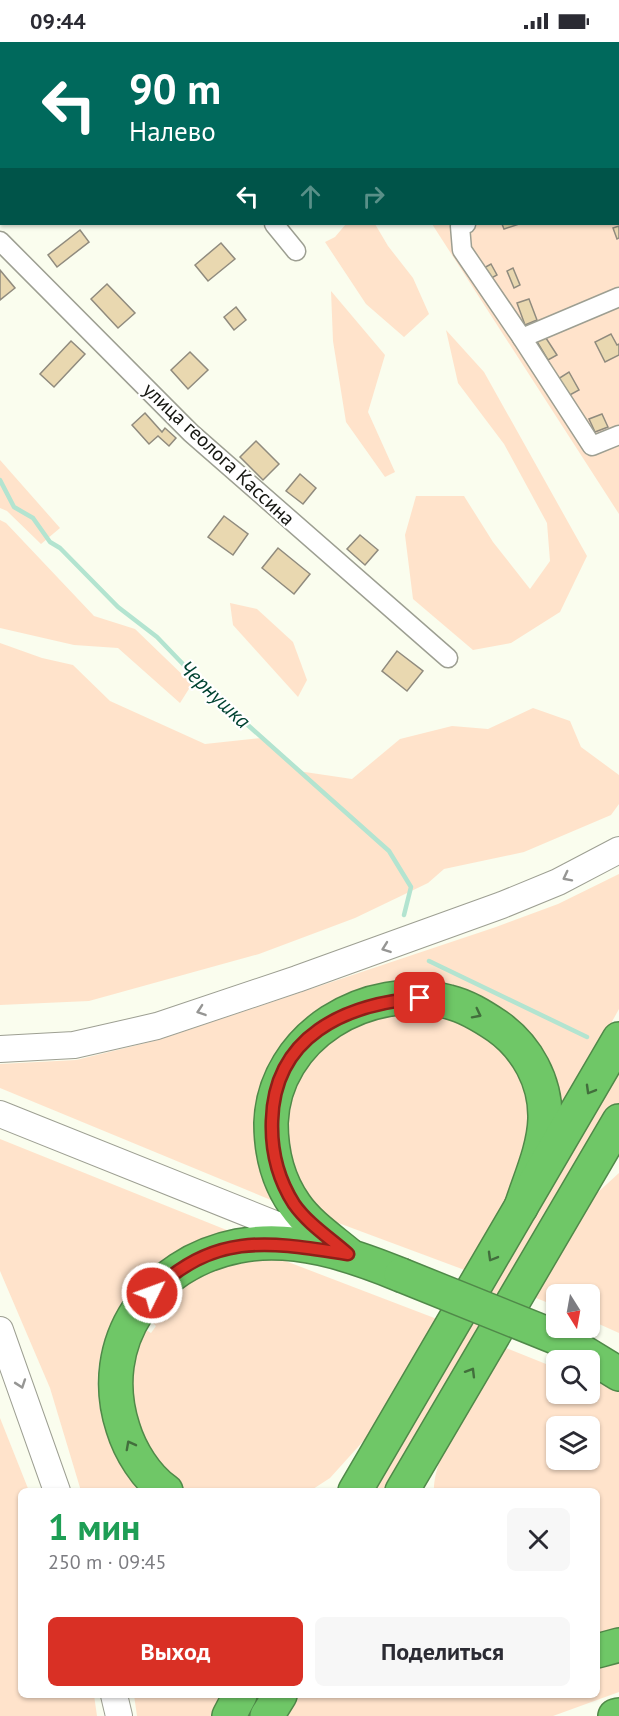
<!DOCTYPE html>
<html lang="ru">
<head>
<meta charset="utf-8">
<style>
	:root { --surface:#fff; --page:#f7f7f7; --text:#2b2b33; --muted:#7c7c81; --accent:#d93025 }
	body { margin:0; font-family:"PT Sans",sans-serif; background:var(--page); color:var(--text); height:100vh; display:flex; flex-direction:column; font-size:22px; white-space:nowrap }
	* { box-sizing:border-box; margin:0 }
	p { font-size:20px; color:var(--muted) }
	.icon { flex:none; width:33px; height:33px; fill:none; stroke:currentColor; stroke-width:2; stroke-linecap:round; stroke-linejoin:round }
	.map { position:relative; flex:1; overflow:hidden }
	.panel { position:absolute; left:18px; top:1446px; width:582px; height:210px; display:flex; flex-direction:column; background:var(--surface); border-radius:9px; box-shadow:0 2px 4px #0004 }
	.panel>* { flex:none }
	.banner { position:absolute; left:0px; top:0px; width:620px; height:183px; box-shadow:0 2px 4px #0004; background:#00695c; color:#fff; overflow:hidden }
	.needle { width:39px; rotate:169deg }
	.controls { position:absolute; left:546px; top:1242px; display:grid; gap:12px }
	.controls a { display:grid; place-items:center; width:54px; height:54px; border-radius:9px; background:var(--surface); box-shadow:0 2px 4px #0004; font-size:30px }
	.pin { position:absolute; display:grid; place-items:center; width:51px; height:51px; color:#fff; margin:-26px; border-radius:12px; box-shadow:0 3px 9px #0006 }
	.me { position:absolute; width:66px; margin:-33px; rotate:48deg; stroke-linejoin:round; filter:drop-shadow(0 0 4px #0008) }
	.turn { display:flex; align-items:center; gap:21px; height:126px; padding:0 30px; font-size:27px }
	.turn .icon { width:78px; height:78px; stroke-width:2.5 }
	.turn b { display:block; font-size:42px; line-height:51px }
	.lanes { display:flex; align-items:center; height:57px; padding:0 30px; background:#0003; justify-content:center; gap:30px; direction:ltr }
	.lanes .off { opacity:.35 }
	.round { display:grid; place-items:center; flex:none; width:63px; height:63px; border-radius:9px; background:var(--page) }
	.overview { display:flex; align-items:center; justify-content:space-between; height:102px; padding:0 30px }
	h1 { font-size:36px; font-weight:600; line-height:45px; color:#1e9e55 }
	.button { display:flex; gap:12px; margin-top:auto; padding:12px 30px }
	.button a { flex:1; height:69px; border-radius:9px; background:var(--accent); color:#fff; font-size:24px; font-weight:600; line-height:69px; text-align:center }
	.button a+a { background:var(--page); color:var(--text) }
	.status { display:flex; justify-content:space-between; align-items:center; height:42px; padding:0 30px; background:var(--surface); direction:ltr }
	.status svg { height:16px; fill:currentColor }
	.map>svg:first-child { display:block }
	.green { fill:#ffe3cb; fill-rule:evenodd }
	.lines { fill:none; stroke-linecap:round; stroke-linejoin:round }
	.stream { stroke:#b3e4d0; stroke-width:4.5 }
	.building { fill:#e9d8b0; stroke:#908b7e; stroke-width:1.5 }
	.street-casing { stroke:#9d9f92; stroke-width:21 }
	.secondary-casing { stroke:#9d9f92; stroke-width:28 }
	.highway-casing { stroke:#508949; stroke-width:36 }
	.street { stroke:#fff; stroke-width:18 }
	.secondary { stroke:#fff; stroke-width:26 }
	.highway { stroke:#6fc767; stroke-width:33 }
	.highway-bridge-casing { stroke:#508949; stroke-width:36; stroke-linecap:butt }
	.highway-bridge { stroke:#6fc767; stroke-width:33 }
	.oneway { stroke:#969694 }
	.oneway2 { stroke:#426e3c }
	.route-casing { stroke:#8d1f18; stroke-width:15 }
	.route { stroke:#d93025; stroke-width:10 }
	.labels { text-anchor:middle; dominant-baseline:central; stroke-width:4.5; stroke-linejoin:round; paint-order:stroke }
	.street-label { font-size:20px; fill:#151611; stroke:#fff }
	.water-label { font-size:21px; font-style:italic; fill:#004332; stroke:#fff }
</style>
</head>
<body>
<div class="status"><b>09:44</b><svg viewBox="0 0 49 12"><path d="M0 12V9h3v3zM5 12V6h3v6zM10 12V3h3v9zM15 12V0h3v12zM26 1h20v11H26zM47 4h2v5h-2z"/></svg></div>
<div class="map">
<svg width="619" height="1674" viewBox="0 0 619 1674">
	<rect width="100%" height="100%" fill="#fafdee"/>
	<!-- green -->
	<g class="green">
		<polygon points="619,29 619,472 432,182 618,182"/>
		<polygon points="346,182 375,182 388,204 413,236 429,272 404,295 366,262 325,200 335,195"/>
		<polygon points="331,249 385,313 368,370 395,430 385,435 346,380 333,299"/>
		<polygon points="446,288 484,330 587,514 560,570 511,601 473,608 413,557 405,493 416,454 464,454 493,500 530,547 550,519 547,481 504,402 458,341"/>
		<polygon points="0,418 60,486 41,502 7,469 0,466"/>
		<polygon points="0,478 6,481 94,574 135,587 192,642 180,661 118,606 74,603 0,586"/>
		<polygon points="230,561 257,567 293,600 307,638 298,655 233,583"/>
		<polygon points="0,601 42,616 73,623 110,659 205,702 261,696 298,729 352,737 400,697 452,684 488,687 533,666 570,679 581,705 619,733 619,762 611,773 524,810 444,827 428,841 355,876 259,912 89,959 0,963"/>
		<polygon points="619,832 619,967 553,1086 548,1039 417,946 283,1012 283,1163 0,1046 0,1022 76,1018 158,998 496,885 558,862"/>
		<polygon points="399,965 480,982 530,1043 528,1121 470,1230 325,1176 287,1133 280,1073 318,999"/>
		<polygon points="619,1015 619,1062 391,1449 366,1449"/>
		<path d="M0,1097l234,94c-93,15 -162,106 -127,200 8,21 23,39 36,58h-62l-31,-103 -50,-117z"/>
		<polygon points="619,1131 619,1291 590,1278 590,1252 556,1252 556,1264 526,1252 584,1163"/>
		<polygon points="275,1215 437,1277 367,1395 330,1436 310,1449 184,1449 170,1439 136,1390 128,1326 143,1286 151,1291 156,1284 149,1277 165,1259 210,1223"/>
		<path d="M506,1306l50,20v26h34v-15l29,13v241l-22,7v-149h-163c0,-44 48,-105 72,-143zM556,1384h34v34h-34z"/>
		<polygon points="0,1376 29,1449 21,1449 21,1653 94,1653 97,1674 0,1674"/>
		<polygon points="619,1618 619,1650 553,1674 281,1674 295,1653 597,1653 597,1623"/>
		<polygon points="134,1653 228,1653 217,1674 137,1674"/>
	</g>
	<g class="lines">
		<!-- stream -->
		<g class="stream">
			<polyline points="0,438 14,465 33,476 50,500 60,506 118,565 157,595 204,644 389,809 411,845 404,873"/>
			<polyline points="429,919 587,995"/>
		</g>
	</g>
	<!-- building -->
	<g class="building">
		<rect x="396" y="0" width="41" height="2"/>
		<polygon points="502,182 519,182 504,187"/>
		<polygon points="619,184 619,196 617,197 613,186"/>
		<polygon points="80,188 89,200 57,225 48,213"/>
		<polygon points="221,201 235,217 208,239 195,223"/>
		<polygon points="491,222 497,233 488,238 482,227"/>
		<polygon points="513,226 520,243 514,246 507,229"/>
		<polygon points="0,228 15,246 0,258"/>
		<polygon points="107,242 135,271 118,286 91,257"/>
		<polygon points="529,257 537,278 525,283 517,261"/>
		<polygon points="236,265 246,278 234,288 224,275"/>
		<polygon points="611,292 617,303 619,302 619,313 605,320 595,300"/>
		<polygon points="544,293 557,313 548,318 536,298"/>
		<polygon points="71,299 85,312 54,345 40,332"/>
		<polygon points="190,310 208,328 188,347 171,328"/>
		<polygon points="569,330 579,348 568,354 558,337"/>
		<polygon points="145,371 162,390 165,386 176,396 169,404 158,394 149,402 132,383"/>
		<polygon points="602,372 608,385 595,390 589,377"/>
		<polygon points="256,399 279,422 263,438 240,415"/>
		<polygon points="300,432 316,446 303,462 286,449"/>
		<polygon points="224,474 248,492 233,513 208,495"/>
		<polygon points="360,493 378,508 365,523 347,507"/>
		<polygon points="278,506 310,532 294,552 262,526"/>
		<polygon points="397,609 423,629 407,649 382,629"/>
	</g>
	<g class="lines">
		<defs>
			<g id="street">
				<polyline points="130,0 132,2"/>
				<polyline points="618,115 619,115"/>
				<polyline points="274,182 296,209"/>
				<polyline points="466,182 460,184 462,208 522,296"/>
				<polyline points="0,199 191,391 448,616"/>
				<polyline points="619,255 522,296 592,404 619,393"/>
			</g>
			<g id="secondary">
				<polyline points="0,1007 74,1003 157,984 297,937 502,863 558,840 619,808"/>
				<polyline points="0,1072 312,1197"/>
				<polyline points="0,1288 57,1449"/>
				<polyline points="114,1653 119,1674"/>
			</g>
			<g id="highway">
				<path d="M348,1212c-18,-15 -40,-30 -53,-49 -17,-24 -24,-54 -24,-82 3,-87 97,-143 178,-121 17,4 33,14 48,24 30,21 49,56 48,93 -1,30 -15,60 -24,88"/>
				<polyline points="565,1299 619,1332"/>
				<path d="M166,1449c-20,-14 -36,-40 -43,-63 -28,-86 28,-165 115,-182 55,-11 112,8 163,29"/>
				<polyline points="355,1449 619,997"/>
				<polyline points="402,1449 619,1079"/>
				<polyline points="597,1609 619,1603"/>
				<polyline points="229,1674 240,1653"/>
				<polyline points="267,1674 280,1653"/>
				<polyline points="615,1674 619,1673"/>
			</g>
		</defs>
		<!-- street casing -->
		<use href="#street" class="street-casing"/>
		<!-- secondary casing -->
		<use href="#secondary" class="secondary-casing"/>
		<!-- highway casing -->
		<use href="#highway" class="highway-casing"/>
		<!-- street -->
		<use href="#street" class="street"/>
		<!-- secondary -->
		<use href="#secondary" class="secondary"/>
		<!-- highway -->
		<use href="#highway" class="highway"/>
		<defs>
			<polyline id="highway-bridge" points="401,1233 565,1299"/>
		</defs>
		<!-- highway-bridge casing -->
		<use href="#highway-bridge" class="highway-bridge-casing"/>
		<!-- highway-bridge -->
		<use href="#highway-bridge" class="highway-bridge"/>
	</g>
	<!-- one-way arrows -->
	<defs><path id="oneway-chevron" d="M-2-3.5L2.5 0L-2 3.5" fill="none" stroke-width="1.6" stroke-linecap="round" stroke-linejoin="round" transform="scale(1.5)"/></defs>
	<g class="oneway">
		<use href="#oneway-chevron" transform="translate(567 835) rotate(153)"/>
		<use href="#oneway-chevron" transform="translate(386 906) rotate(160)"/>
		<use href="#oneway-chevron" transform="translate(201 969) rotate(161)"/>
		<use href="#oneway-chevron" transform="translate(21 1342) rotate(71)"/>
	</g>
	<g class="oneway2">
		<use href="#oneway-chevron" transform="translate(477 972) rotate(27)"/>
		<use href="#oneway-chevron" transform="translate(590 1048) rotate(120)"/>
		<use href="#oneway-chevron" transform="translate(492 1215) rotate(120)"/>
		<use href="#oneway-chevron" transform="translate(471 1330) rotate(-59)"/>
		<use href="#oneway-chevron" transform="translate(130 1403) rotate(-118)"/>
	</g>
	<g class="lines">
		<defs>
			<path id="route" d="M152,1251c62,-62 118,-51 196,-39 -18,-16 -40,-30 -54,-50 -16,-25 -23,-53 -22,-83 2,-85 73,-117 148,-123"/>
		</defs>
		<!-- route casing -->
		<use href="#route" class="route-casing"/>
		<!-- route -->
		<use href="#route" class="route"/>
	</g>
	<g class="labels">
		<!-- street labels -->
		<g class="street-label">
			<text transform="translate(219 412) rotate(43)">улица геолога Кассина</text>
		</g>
		<!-- water labels -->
		<g class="water-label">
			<text transform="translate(215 652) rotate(43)">Чернушка</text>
		</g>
	</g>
</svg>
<div class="controls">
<a><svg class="needle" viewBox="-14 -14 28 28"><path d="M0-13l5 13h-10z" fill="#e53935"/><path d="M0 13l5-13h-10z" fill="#7c7c81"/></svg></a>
<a><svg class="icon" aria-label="search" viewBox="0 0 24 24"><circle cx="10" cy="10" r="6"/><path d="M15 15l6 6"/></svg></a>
<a><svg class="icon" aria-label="layers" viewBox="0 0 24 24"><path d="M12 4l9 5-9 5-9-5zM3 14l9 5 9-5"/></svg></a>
</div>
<div class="pin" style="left:420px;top:956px;background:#d93025"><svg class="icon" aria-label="arrive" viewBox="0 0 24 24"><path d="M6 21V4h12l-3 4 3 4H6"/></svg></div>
<svg class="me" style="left:152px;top:1251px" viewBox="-20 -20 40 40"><circle r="17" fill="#d93025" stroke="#fff" stroke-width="3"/><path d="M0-11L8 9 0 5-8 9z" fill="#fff"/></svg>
<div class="banner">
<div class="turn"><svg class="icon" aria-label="left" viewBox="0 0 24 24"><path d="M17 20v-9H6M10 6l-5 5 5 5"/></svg><div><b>90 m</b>Налево</div></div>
<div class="lanes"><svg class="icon" aria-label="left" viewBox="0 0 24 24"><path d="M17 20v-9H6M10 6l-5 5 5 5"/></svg><svg class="icon off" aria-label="ahead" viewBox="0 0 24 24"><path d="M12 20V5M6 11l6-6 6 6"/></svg><svg class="icon off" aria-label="right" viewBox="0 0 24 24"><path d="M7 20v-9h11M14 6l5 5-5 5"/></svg></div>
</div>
<section class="panel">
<div class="overview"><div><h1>1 мин</h1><p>250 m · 09:45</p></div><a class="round"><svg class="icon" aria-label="close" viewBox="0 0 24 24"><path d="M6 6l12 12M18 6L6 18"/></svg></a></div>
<div class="button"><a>Выход</a><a>Поделиться</a></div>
</section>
</div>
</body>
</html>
